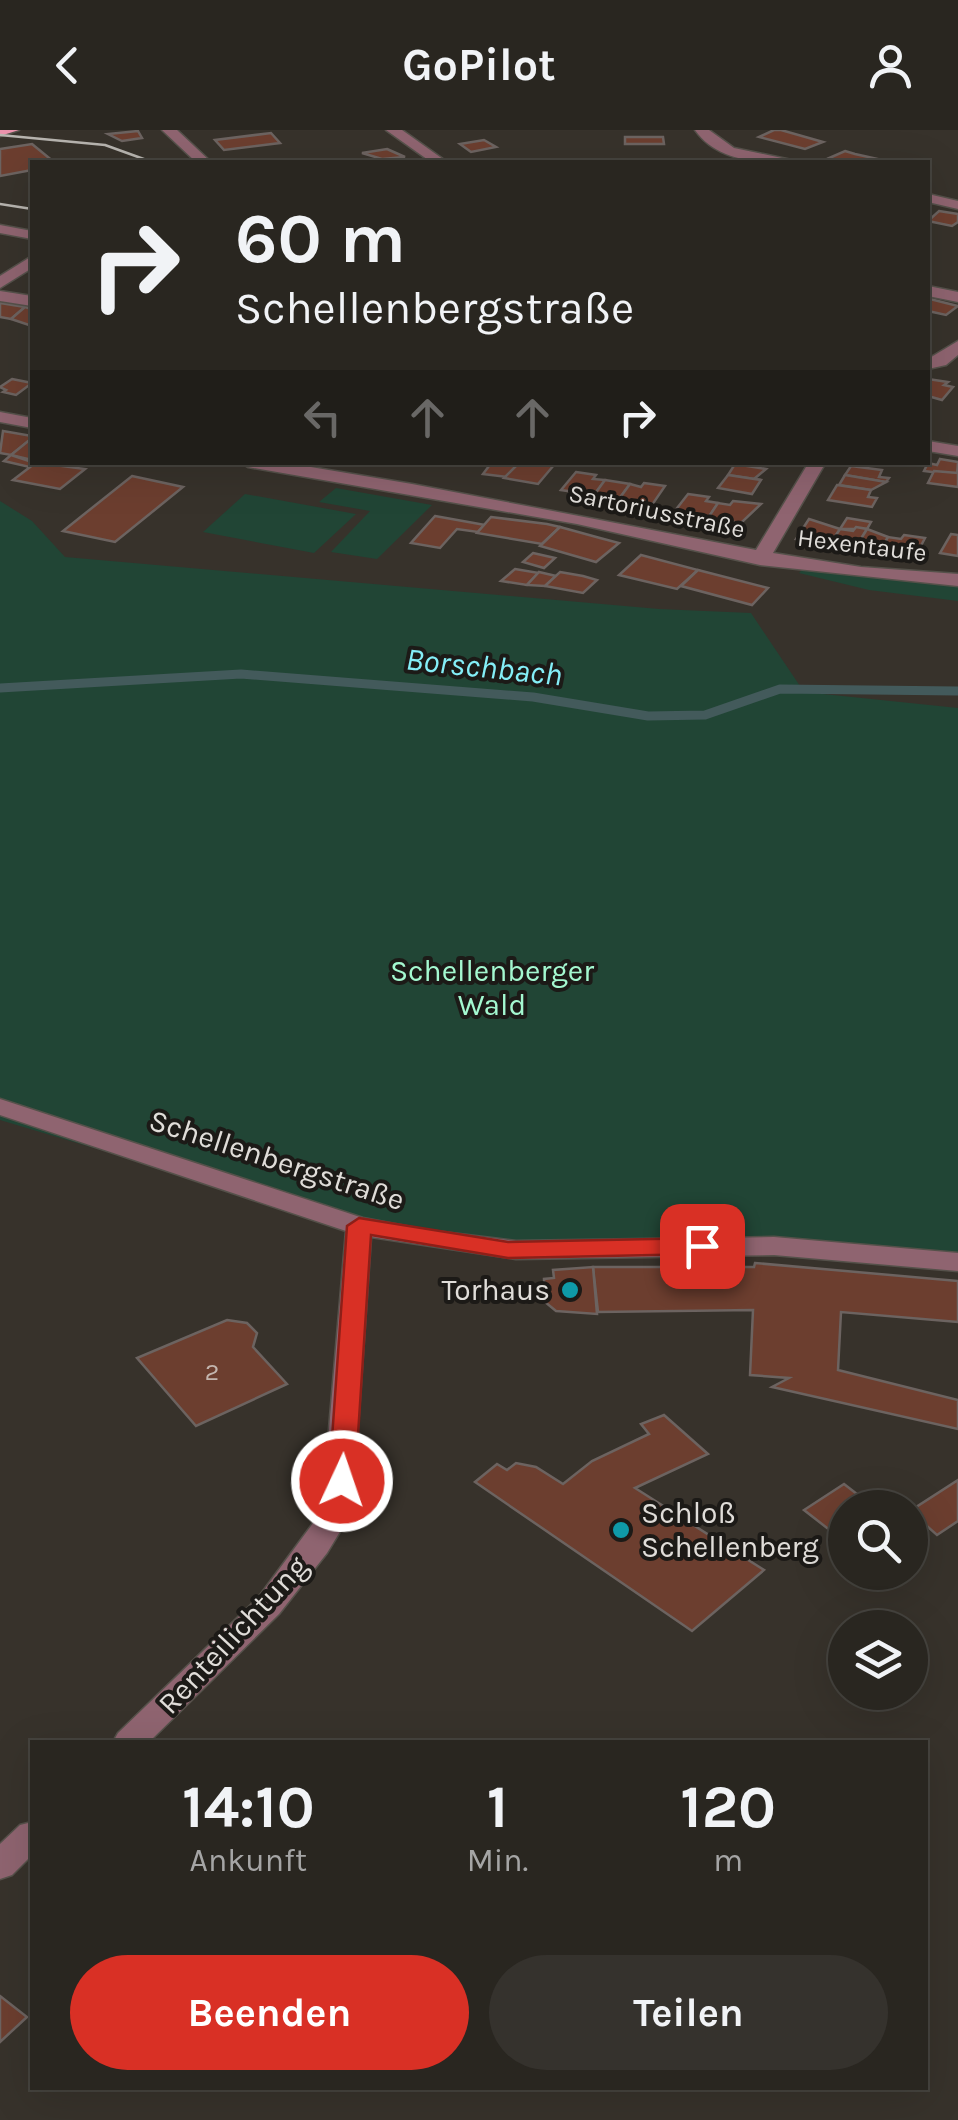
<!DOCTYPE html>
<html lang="de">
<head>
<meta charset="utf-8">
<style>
	:root { --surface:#292620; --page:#35322d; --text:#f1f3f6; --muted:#a5a5a5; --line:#45433e; --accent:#d93025 }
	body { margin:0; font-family:Karla,sans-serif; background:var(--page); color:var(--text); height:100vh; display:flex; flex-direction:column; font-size:38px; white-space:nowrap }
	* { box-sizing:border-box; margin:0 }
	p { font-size:32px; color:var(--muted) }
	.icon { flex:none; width:55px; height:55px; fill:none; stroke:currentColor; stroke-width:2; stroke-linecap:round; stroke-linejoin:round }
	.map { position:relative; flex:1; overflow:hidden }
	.sheet { position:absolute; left:30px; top:1610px; width:898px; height:350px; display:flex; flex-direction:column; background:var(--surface); border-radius:0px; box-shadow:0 10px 40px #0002,0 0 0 2px var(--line) }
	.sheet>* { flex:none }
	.guide { position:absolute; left:30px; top:30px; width:900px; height:305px; border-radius:0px; box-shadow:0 10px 40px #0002,0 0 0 2px var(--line); background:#292620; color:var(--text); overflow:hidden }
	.controls { position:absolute; left:828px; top:1360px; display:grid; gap:20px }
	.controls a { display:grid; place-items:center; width:100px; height:100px; border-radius:50%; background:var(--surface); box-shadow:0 10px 40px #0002,0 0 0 2px var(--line); font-size:50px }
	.pin { position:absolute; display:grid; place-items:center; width:85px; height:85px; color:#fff; margin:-42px; border-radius:20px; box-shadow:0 5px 15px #0006 }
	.me { position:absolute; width:110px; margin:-55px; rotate:3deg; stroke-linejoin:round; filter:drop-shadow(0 0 8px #0008) }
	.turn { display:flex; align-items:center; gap:35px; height:210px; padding:0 40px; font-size:45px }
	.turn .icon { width:130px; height:130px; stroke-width:2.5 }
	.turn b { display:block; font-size:70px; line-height:85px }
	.lanes { display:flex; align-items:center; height:95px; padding:0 40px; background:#0003; justify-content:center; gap:50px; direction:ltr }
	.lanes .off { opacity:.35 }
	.eta { display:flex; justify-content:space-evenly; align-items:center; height:170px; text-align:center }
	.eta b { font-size:60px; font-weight:700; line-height:70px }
	.action { display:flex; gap:20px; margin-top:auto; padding:20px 40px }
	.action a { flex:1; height:115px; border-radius:60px; background:var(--accent); color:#fff; font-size:40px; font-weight:700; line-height:115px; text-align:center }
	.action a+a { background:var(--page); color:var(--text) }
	header { display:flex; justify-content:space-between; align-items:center; height:130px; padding:0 40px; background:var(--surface); font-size:45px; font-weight:700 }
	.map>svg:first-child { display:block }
	.green { fill:#214535 }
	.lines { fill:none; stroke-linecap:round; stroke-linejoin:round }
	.stream { stroke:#435a5b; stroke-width:9 }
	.building { fill:#6c3e2f; stroke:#6c6360; stroke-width:2.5 }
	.minor-casing { stroke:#55514a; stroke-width:3 }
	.major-casing { stroke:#55514a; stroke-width:3 }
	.minor { fill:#8f6470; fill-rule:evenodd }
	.major { fill:#ea92ac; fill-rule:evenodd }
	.tram { stroke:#b7b4af; stroke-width:2.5 }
	.route { fill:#d93025; stroke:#8d1f18; stroke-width:2.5 }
	.culture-dot { fill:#0f9aa8; stroke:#1c1a17; stroke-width:4 }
	.labels { text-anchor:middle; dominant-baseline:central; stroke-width:8; stroke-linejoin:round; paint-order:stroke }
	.far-street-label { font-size:25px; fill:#e0ddd9; stroke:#1c1a17 }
	.number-label { font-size:25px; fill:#c3b5ae }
	.park-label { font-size:30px; fill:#a4f8d0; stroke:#1c1a17 }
	.street-label { font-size:30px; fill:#e0ddd9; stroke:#1c1a17 }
	.poi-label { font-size:30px; fill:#e0ddd9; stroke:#1c1a17; text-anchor:end }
	.water-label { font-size:32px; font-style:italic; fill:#84eef7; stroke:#1c1a17 }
</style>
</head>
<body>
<header><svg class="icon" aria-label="back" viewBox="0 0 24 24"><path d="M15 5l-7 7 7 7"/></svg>GoPilot<svg class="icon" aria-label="person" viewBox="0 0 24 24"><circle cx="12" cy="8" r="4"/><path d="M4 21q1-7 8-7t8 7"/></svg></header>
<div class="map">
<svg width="958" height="1990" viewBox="0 0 958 1990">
	<rect width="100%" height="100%" fill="#37322b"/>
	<!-- green -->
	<g class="green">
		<polygon points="336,358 432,375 377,429 331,422 370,381 319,372"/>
		<polygon points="245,364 356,384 314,423 203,402"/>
		<polygon points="0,371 32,391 65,427 659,479 751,483 804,562 958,578 958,1130 520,1118 336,1090 0,990"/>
		<polygon points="805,437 958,454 958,471 869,460 799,443"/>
	</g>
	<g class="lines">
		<!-- stream -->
		<polyline class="stream" points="0,558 241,544 533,567 648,586 705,585 780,559 958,561"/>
	</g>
	<!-- building -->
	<g class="building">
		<polygon points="774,0 781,0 823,12 805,19 759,7"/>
		<polygon points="138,1 142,8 122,11 108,4"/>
		<polygon points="271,3 280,13 224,20 215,10"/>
		<polygon points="625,7 663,7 664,14 625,14"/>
		<polygon points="484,10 496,17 471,22 460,14"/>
		<polygon points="32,14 54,32 32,32 32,40 0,46 0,19"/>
		<polygon points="387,19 405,27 382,29 362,23"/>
		<polygon points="845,21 855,24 891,32 827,29"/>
		<polygon points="939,81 958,84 958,92 952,96 928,91"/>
		<polygon points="930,169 958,176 946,185 928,181"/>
		<polygon points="0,173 25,177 11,189 0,187"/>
		<polygon points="25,177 32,179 32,196 11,189"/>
		<polygon points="12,249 32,253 16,265 3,262 6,260 0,257"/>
		<polygon points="928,249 948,252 944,255 953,257 942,270 928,266"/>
		<polygon points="3,301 32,306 32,308 11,325 0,323"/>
		<polygon points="32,308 32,330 11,325"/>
		<polygon points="11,325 32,332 85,339 60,359 13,350 30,337 4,331"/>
		<polygon points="940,329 958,332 957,345 924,341 928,333 937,335"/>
		<polygon points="492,332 510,332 518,334 507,347 483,344"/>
		<polygon points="533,332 554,335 538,354 504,348 518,334"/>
		<polygon points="735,334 766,339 754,349 761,350 728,345"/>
		<polygon points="851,336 882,340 879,347 889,348 886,352 845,345"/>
		<polygon points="934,341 958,343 958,357 928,353"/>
		<polygon points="576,342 596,345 593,349 605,350 594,365 561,360"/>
		<polygon points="728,345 761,350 752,364 718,358"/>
		<polygon points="845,345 886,352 871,360 839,355"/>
		<polygon points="132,346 183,357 115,412 63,401"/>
		<polygon points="605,350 630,354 619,369 594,365"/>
		<polygon points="644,353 665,356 652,375 619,369 630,354 641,357"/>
		<polygon points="837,355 871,360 868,367 877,368 872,377 828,370"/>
		<polygon points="688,364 709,367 706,371 718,373 708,388 674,382"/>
		<polygon points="733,371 761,374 741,393 708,388 718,373 730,375"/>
		<polygon points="435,386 474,393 485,395 478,402 457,399 440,418 411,413"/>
		<polygon points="491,387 547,394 560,397 542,414 477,403"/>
		<polygon points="847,388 871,392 867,399 840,399"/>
		<polygon points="809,389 840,399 830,414 796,409"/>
		<polygon points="560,397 600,408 619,413 596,432 540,416"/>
		<polygon points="856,397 867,399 856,417 831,413 840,399 853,401"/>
		<polygon points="867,399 888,407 880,421 856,417"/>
		<polygon points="951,404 958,405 958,426 940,423"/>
		<polygon points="904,405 925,408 914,429 878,424 888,407 901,409"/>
		<polygon points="533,423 555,428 544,438 523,432"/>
		<polygon points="641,425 698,440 677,459 619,445"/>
		<polygon points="515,439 539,443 527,455 501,451"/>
		<polygon points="698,440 768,458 752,475 681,456"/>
		<polygon points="539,442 556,446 545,456 527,455"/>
		<polygon points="560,442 583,446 597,450 583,463 545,456"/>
		<polygon points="755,1133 958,1151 958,1192 841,1182 838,1240 958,1270 958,1299 772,1257 789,1248 750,1245 753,1180 598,1182 593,1137 754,1137"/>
		<polygon points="593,1137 597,1184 556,1181 545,1172 544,1149 554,1148 553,1140"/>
		<polygon points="227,1190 247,1193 257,1203 253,1217 287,1254 196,1296 137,1228"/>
		<polygon points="664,1285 708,1324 635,1358 764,1440 692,1501 475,1352 497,1334 507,1340 516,1333 536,1337 563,1354 592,1331 649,1304 641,1294"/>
		<polygon points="958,1350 958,1391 937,1405 910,1381"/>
		<polygon points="844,1354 875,1378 845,1378 845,1412 804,1380"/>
		<polygon points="0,1866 27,1887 0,1912"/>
	</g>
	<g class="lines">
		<defs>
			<g id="minor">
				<polygon points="162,0 177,0 211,32 196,32"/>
				<polygon points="386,0 402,0 447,32 431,32"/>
				<path d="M695,0h14l25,18 67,14c-37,2 -83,1 -106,-32z"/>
				<polygon points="928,64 958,71 958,79 928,72"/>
				<polygon points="0,95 32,101 32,109 0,103"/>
				<polygon points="32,126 32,138 0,158 0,146"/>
				<polygon points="928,156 958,162 958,172 928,166"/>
				<polygon points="0,161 32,166 32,176 0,171"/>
				<polygon points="958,211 958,225 946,235 928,239 928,229"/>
				<polygon points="0,282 32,288 32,298 0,292"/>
				<polygon points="928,311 958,316 958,326 928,321"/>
				<polygon points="240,332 281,332 412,354 756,420 809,332 826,332 773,423 861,437 958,444 958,456 760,435 577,394 248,337"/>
				<polygon points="0,969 363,1088 426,1100 516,1111 774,1107 958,1123 958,1141 774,1125 516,1129 371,1107 352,1382 327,1423 279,1484 149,1612 113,1612 118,1603 258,1468 322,1381 346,1101 0,985"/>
				<polygon points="32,1692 32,1725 12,1745 0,1749 0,1714 20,1695"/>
			</g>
			<polygon id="major" points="0,0 19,0 0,6"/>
		</defs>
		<!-- minor casing -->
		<use href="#minor" class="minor-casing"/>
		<!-- major casing -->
		<use href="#major" class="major-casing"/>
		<!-- minor -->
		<use href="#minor" class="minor"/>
		<!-- major -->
		<use href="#major" class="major"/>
		<!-- tram -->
		<g class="tram">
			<polyline points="0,5 105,15 152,32"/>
			<polyline points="0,74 32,79"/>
		</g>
	</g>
	<!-- route -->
	<polygon class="route" points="359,1088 508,1112 702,1108 714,1116 702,1124 508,1128 371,1105 355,1351 342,1360 329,1351 347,1096"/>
	<!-- markers -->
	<g class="culture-dot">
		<circle cx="570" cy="1160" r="10"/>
		<circle cx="621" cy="1400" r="10"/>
	</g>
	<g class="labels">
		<!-- far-street labels -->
		<g class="far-street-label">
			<text transform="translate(657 381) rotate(12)">Sartoriusstraße</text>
			<text transform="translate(862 415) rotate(7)">Hexentaufe</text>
		</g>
		<!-- number labels -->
		<g class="number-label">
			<text x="212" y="1241">2</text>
		</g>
		<!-- park labels -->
		<g class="park-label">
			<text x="492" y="841">Schellenberger<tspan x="492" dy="34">Wald</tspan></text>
		</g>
		<!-- street labels -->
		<g class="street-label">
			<text transform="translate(277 1030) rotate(18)">Schellenbergstraße</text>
			<text transform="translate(233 1505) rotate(-47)">Renteilichtung</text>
		</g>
		<!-- poi labels -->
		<g class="poi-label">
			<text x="550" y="1160">Torhaus</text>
			<text x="641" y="1383" text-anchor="start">Schloß<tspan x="641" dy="34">Schellenberg</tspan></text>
		</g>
		<!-- water labels -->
		<g class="water-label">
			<text transform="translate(484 537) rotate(6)">Borschbach</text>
		</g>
	</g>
</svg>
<div class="controls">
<a><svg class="icon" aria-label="search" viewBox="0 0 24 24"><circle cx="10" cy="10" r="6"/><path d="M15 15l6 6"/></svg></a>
<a><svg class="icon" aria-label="layers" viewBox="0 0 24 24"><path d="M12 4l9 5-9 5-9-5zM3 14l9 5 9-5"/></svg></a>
</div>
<div class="pin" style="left:702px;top:1116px;background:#d93025"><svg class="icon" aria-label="arrive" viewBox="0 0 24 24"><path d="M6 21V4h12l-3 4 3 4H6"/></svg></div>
<svg class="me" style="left:342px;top:1351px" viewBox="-20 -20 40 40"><circle r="17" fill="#d93025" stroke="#fff" stroke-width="3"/><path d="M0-11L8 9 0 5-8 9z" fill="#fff"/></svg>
<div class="guide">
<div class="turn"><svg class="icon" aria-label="right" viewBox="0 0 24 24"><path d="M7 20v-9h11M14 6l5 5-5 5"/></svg><div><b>60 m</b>Schellenbergstraße</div></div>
<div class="lanes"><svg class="icon off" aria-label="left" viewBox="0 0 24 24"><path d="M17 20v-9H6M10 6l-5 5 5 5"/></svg><svg class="icon off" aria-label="ahead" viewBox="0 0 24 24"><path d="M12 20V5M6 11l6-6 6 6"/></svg><svg class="icon off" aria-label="ahead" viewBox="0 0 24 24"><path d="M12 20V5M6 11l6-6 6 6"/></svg><svg class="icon" aria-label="right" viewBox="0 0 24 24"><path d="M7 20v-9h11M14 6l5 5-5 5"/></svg></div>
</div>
<section class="sheet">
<div class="eta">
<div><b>14:10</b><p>Ankunft</p></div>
<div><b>1</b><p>Min.</p></div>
<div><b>120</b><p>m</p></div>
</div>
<div class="action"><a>Beenden</a><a>Teilen</a></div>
</section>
</div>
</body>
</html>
